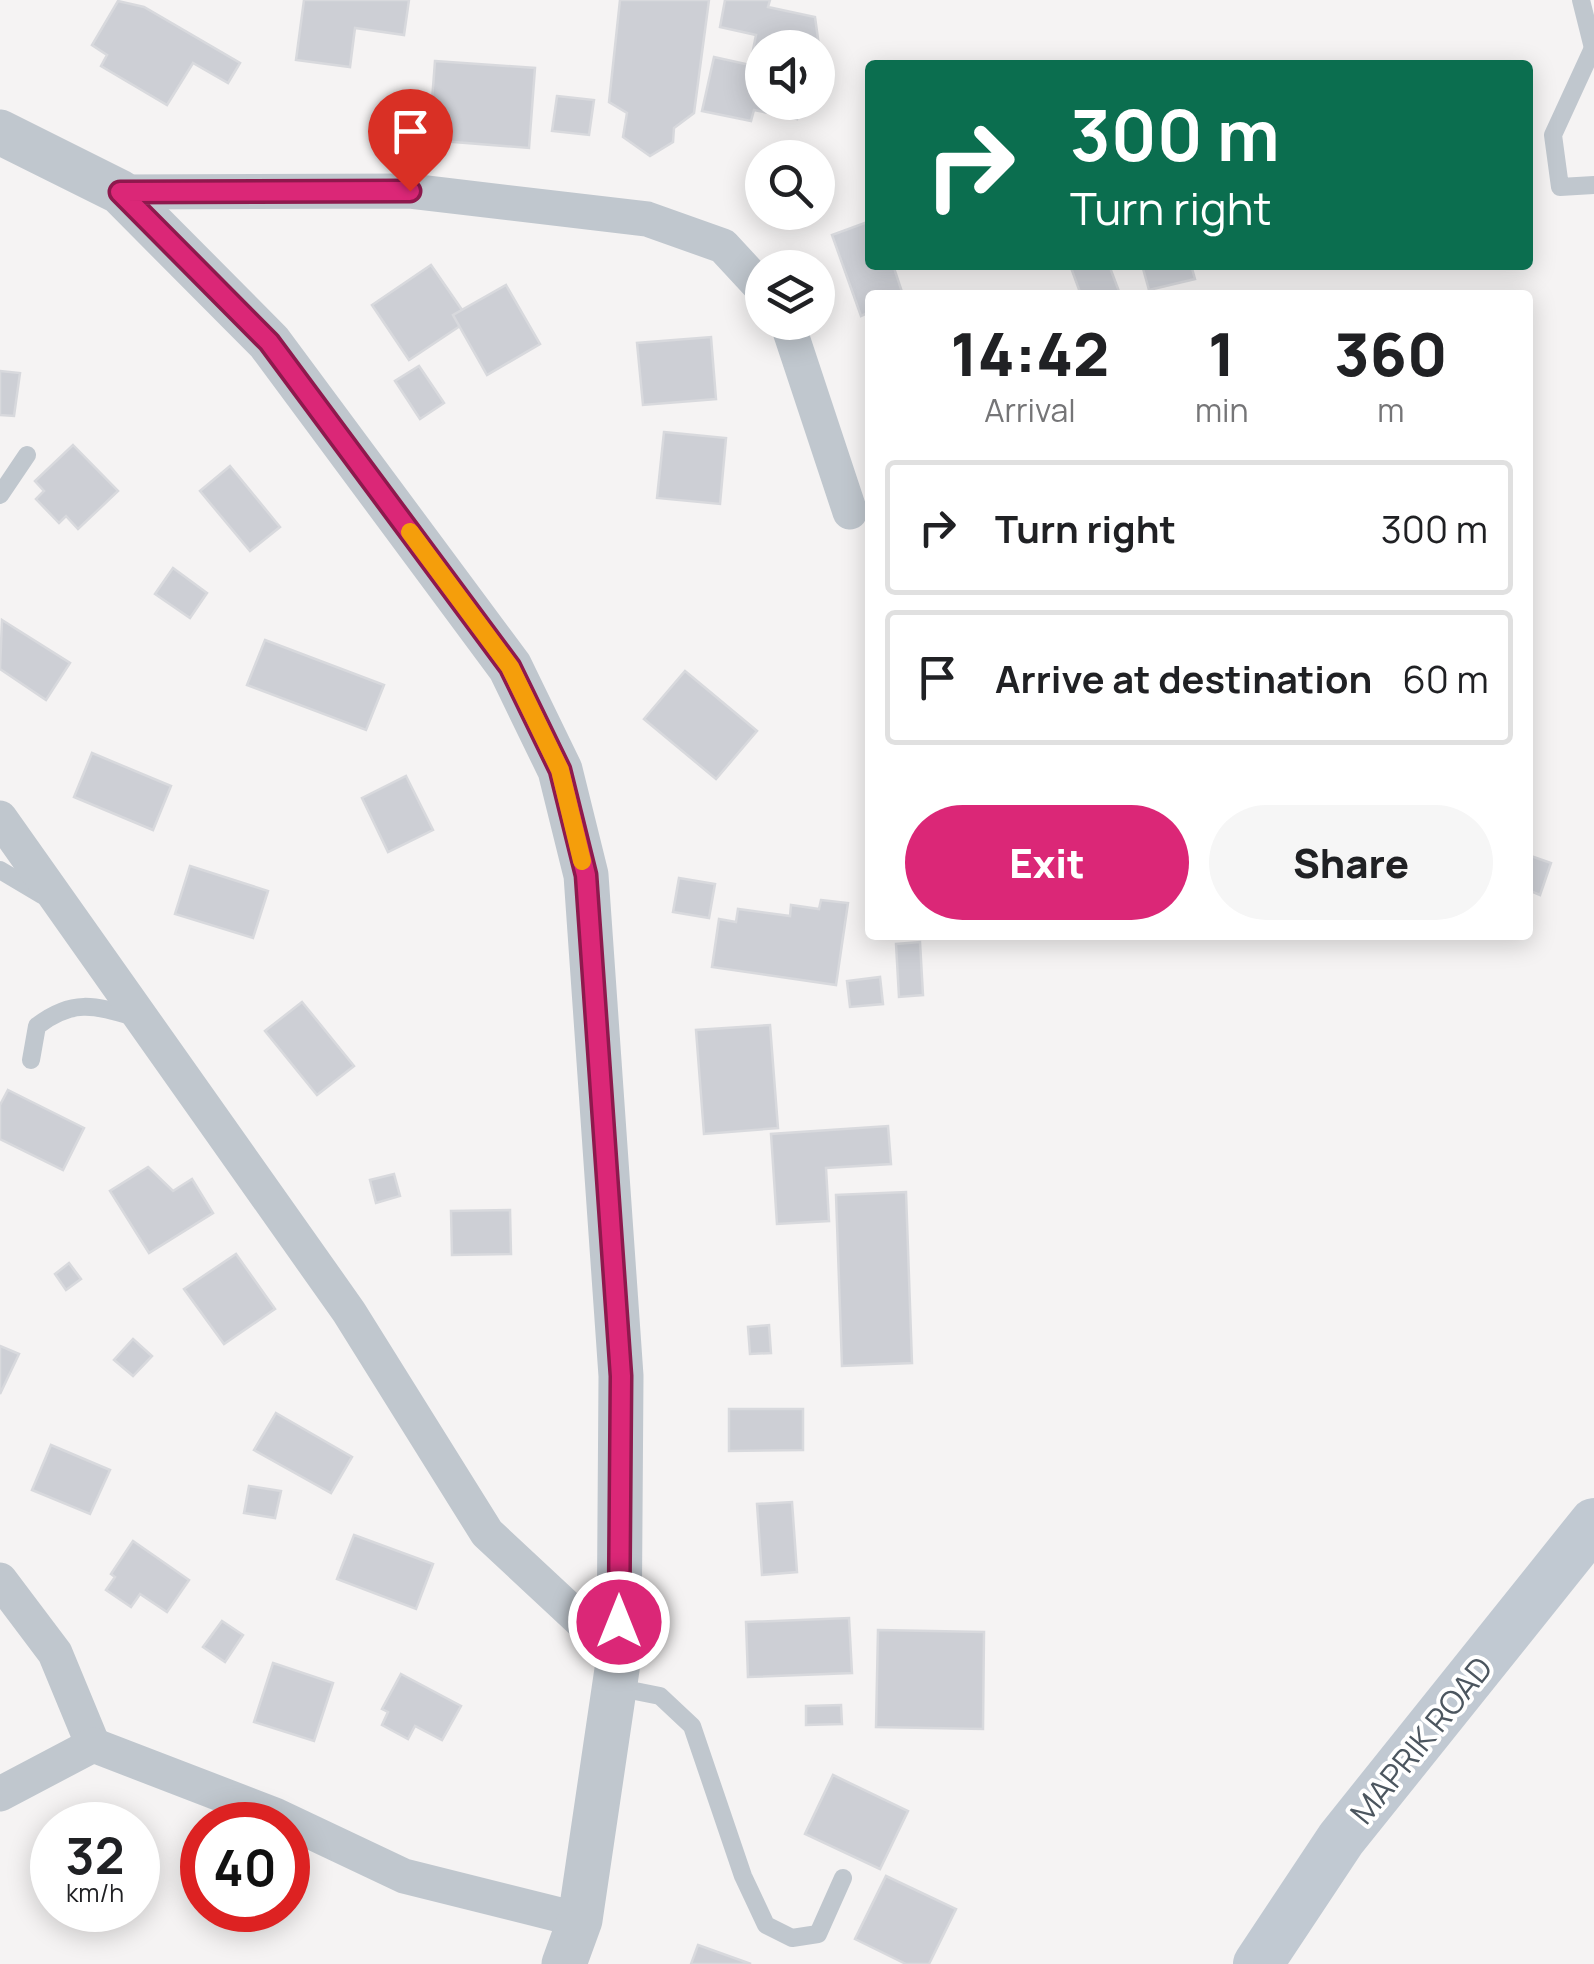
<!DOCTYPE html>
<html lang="en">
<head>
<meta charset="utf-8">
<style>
	:root { --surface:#fff; --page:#f6f6f6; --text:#202124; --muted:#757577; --line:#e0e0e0; --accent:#db2777 }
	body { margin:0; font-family:Manrope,sans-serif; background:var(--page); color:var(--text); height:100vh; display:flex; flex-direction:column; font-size:38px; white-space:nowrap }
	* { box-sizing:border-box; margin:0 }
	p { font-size:32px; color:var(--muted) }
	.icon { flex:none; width:55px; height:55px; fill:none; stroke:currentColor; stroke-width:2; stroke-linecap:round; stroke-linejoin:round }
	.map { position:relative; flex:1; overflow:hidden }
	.sheet { position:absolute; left:865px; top:290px; width:668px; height:650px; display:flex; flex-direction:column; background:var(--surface); border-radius:10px; box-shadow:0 5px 25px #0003 }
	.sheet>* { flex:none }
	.guide { position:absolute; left:865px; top:60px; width:668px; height:210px; border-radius:10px; box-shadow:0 5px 25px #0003; background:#0b6e4f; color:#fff; overflow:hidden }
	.tools { position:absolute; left:745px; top:30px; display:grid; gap:20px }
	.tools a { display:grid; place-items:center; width:90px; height:90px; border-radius:50%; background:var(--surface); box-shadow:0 5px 25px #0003; font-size:50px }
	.speed { position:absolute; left:30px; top:1802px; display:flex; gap:20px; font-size:50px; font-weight:700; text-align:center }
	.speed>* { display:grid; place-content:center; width:130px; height:130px; border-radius:50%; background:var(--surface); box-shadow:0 5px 25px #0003; line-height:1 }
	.speed small { font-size:25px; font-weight:400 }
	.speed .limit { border:15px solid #d22; background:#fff; color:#111 }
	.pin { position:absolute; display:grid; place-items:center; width:85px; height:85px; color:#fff; margin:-102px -42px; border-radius:50% 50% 50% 0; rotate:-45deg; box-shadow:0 0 10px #0007 }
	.pin .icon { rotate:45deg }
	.me { position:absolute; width:110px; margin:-55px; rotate:0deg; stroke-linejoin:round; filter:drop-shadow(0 0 8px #0008) }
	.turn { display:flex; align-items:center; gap:35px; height:210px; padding:0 40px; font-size:45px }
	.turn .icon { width:130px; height:130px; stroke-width:2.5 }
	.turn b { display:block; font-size:70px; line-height:85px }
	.eta { display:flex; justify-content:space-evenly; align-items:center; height:170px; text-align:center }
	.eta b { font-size:60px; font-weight:800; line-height:70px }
	.primary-button { display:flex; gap:20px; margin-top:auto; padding:20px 40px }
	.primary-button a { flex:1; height:115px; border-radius:60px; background:var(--accent); color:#fff; font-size:40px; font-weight:800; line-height:115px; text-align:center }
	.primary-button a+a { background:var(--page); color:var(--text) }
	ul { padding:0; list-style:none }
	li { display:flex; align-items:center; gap:30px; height:135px; margin:0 20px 15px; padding:0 20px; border:5px solid var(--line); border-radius:10px }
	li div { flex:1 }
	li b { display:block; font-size:38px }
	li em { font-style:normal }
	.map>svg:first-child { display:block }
	.building { fill:#cdcfd5; stroke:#d8d9dd; stroke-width:2.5 }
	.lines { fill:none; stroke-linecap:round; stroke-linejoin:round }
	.service { stroke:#c0c7ce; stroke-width:18 }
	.minor { stroke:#c0c7ce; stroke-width:35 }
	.tertiary { stroke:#c0c7ce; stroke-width:45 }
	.secondary { stroke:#c1c9d2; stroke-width:50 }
	.route-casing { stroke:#8e194d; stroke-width:25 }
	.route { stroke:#db2777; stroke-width:18 }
	.slow { stroke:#f59e0b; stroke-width:18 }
	.labels { text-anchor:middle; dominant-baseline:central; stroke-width:8; stroke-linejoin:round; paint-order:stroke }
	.street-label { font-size:32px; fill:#4c565f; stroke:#fff }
</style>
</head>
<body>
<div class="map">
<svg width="1594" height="1964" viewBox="0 0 1594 1964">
	<rect width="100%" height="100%" fill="#f5f3f3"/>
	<!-- building -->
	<g class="building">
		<polygon points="304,0 409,0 404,35 355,28 350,67 296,60"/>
		<polygon points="620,0 709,0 694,113 674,128 673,142 650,156 623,137 627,113 609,102"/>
		<polygon points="725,0 770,0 768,7 815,17 821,60 818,63 818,48 762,48 762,102 800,102 797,119 754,110 751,121 702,111 714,57 750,65 756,35 720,27"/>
		<polygon points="118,1 144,7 240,63 228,83 193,63 167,105 101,66 107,55 92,45"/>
		<polygon points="435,61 535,68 529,148 429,140"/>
		<polygon points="557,96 594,100 589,135 552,131"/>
		<polygon points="870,221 870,265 902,265 894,268 903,295 870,295 870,312 861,316 832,235"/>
		<polygon points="431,265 469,320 409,360 372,305"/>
		<polygon points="1070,265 1109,265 1120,294 1081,295"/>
		<polygon points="1142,265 1191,265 1195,279 1149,290"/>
		<polygon points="506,285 540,344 487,375 453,315"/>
		<polygon points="711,337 716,399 643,405 637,343"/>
		<polygon points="419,366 444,403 420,419 395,381"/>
		<polygon points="0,371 20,373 14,416 0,415"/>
		<polygon points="664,432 726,438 720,504 657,498"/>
		<polygon points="73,445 118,491 78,529 66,516 59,523 36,499 44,491 35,481"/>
		<polygon points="230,466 280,527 250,551 200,491"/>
		<polygon points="173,568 207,593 190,618 155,594"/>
		<polygon points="2,620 70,663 46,700 0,669"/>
		<polygon points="265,640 384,685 366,730 247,685"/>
		<polygon points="685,671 757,731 716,779 644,719"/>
		<polygon points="92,753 171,786 153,830 74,797"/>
		<polygon points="406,776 433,830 388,852 362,798"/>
		<polygon points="1528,855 1551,863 1540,895 1528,890"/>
		<polygon points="190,866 268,891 253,938 175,914"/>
		<polygon points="679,878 715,884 709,918 673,912"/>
		<polygon points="821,900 848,903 836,985 712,967 719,919 736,922 738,909 790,916 791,905 819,909"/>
		<polygon points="920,942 923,995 899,997 896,944"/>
		<polygon points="880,977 883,1004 850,1007 847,981"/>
		<polygon points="302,1002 354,1066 317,1095 265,1031"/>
		<polygon points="770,1025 778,1128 704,1134 696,1030"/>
		<polygon points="8,1090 84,1128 63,1170 0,1139 0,1105"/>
		<polygon points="888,1126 891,1164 826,1168 829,1221 777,1224 771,1134"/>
		<polygon points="148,1167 173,1191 192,1179 213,1213 149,1253 110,1191"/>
		<polygon points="394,1174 400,1196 376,1203 370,1180"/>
		<polygon points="906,1192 912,1363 842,1366 836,1195"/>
		<polygon points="510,1210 511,1254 452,1255 451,1211"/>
		<polygon points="236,1254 275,1309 224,1344 184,1289"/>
		<polygon points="69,1263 81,1279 66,1290 55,1274"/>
		<polygon points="769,1325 771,1353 750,1354 748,1327"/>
		<polygon points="133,1339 152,1356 133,1376 114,1360"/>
		<polygon points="0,1346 19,1354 0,1394"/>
		<polygon points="729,1409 803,1409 803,1450 729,1451"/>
		<polygon points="276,1413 352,1457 331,1493 254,1450"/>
		<polygon points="51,1445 110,1470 90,1514 32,1490"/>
		<polygon points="249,1486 281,1491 275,1518 244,1513"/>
		<polygon points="792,1502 797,1572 762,1575 757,1504"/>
		<polygon points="354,1535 433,1564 416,1609 337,1579"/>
		<polygon points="133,1541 189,1580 167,1612 140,1594 131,1607 106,1590 115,1577 111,1574"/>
		<polygon points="849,1618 852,1673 748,1677 746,1622"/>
		<polygon points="222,1621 243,1635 225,1662 203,1647"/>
		<polygon points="878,1630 984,1632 983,1729 876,1727"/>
		<polygon points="273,1663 333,1683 314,1741 254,1722"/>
		<polygon points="401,1674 461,1706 442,1740 415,1726 408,1739 382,1725 388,1712 382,1709"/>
		<polygon points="841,1705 842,1724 806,1725 806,1706"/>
		<polygon points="833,1775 908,1811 880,1869 805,1834"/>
		<polygon points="886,1876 956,1909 929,1964 906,1964 855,1939"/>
		<polygon points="698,1945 751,1964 691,1964"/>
	</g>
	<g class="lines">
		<!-- service -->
		<g class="service">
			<polyline points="1581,0 1594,52"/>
			<polyline points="1593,48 1553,135 1560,187 1594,185"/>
			<polyline points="0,495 27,455"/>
			<polyline points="0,870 42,895"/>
			<path d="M31,1060l6,-34c35,-27 57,-21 97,-9"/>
			<polyline points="615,1687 660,1696 692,1726 743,1876 766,1925 792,1938 818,1934 843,1878"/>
		</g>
		<!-- minor -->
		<g class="minor">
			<polyline points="120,192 410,191 647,219 723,246 762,288"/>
			<polyline points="787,322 850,512"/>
			<polyline points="0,818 349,1312 487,1533 619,1656"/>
			<polyline points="0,1580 55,1653 93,1745"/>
			<polyline points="0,1794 93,1745 275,1815 404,1876 580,1920"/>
		</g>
		<!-- tertiary -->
		<polyline class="tertiary" points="0,132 120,192 269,342 510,667 560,770 586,875 621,1376 619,1656 580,1920 564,1964"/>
		<!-- secondary -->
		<polyline class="secondary" points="1258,1964 1341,1839 1594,1523"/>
	</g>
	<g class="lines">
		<defs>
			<polyline id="route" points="410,191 120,192 269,342 510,667 560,770 586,875 621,1376 619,1622"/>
		</defs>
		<!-- route casing -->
		<use href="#route" class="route-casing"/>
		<!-- route -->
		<use href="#route" class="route"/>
		<!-- slow -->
		<polyline class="slow" points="410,532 510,667 560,770 582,861"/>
	</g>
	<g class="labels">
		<!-- street labels -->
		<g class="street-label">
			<text transform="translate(1421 1740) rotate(-51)">MAPRIK ROAD</text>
		</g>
	</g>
</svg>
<div class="tools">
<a><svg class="icon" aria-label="sound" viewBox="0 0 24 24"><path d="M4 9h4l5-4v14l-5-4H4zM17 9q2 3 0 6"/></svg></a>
<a><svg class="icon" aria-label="search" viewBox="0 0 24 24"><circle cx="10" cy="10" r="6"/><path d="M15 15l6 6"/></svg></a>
<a><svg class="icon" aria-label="layers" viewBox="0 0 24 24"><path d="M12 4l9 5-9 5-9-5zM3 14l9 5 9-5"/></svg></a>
</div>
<div class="speed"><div>32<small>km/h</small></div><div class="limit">40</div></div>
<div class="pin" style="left:410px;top:191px;background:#d93025"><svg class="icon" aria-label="arrive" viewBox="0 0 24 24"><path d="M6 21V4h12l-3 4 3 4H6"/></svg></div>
<svg class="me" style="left:619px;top:1622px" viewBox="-20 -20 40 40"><circle r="17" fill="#db2777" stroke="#fff" stroke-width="3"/><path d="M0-11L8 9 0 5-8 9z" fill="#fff"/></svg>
<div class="guide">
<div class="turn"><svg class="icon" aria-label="right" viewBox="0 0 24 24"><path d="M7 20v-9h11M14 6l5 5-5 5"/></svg><div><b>300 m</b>Turn right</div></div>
</div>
<section class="sheet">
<div class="eta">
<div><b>14:42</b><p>Arrival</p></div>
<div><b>1</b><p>min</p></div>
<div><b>360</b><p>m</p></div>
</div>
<ul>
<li><svg class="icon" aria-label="right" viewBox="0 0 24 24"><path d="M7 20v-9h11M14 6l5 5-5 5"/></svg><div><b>Turn right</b></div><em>300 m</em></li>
<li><svg class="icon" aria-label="arrive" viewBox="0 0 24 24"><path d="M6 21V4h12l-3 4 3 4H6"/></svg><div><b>Arrive at destination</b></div><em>60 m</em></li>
</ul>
<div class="primary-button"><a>Exit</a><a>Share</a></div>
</section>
</div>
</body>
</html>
